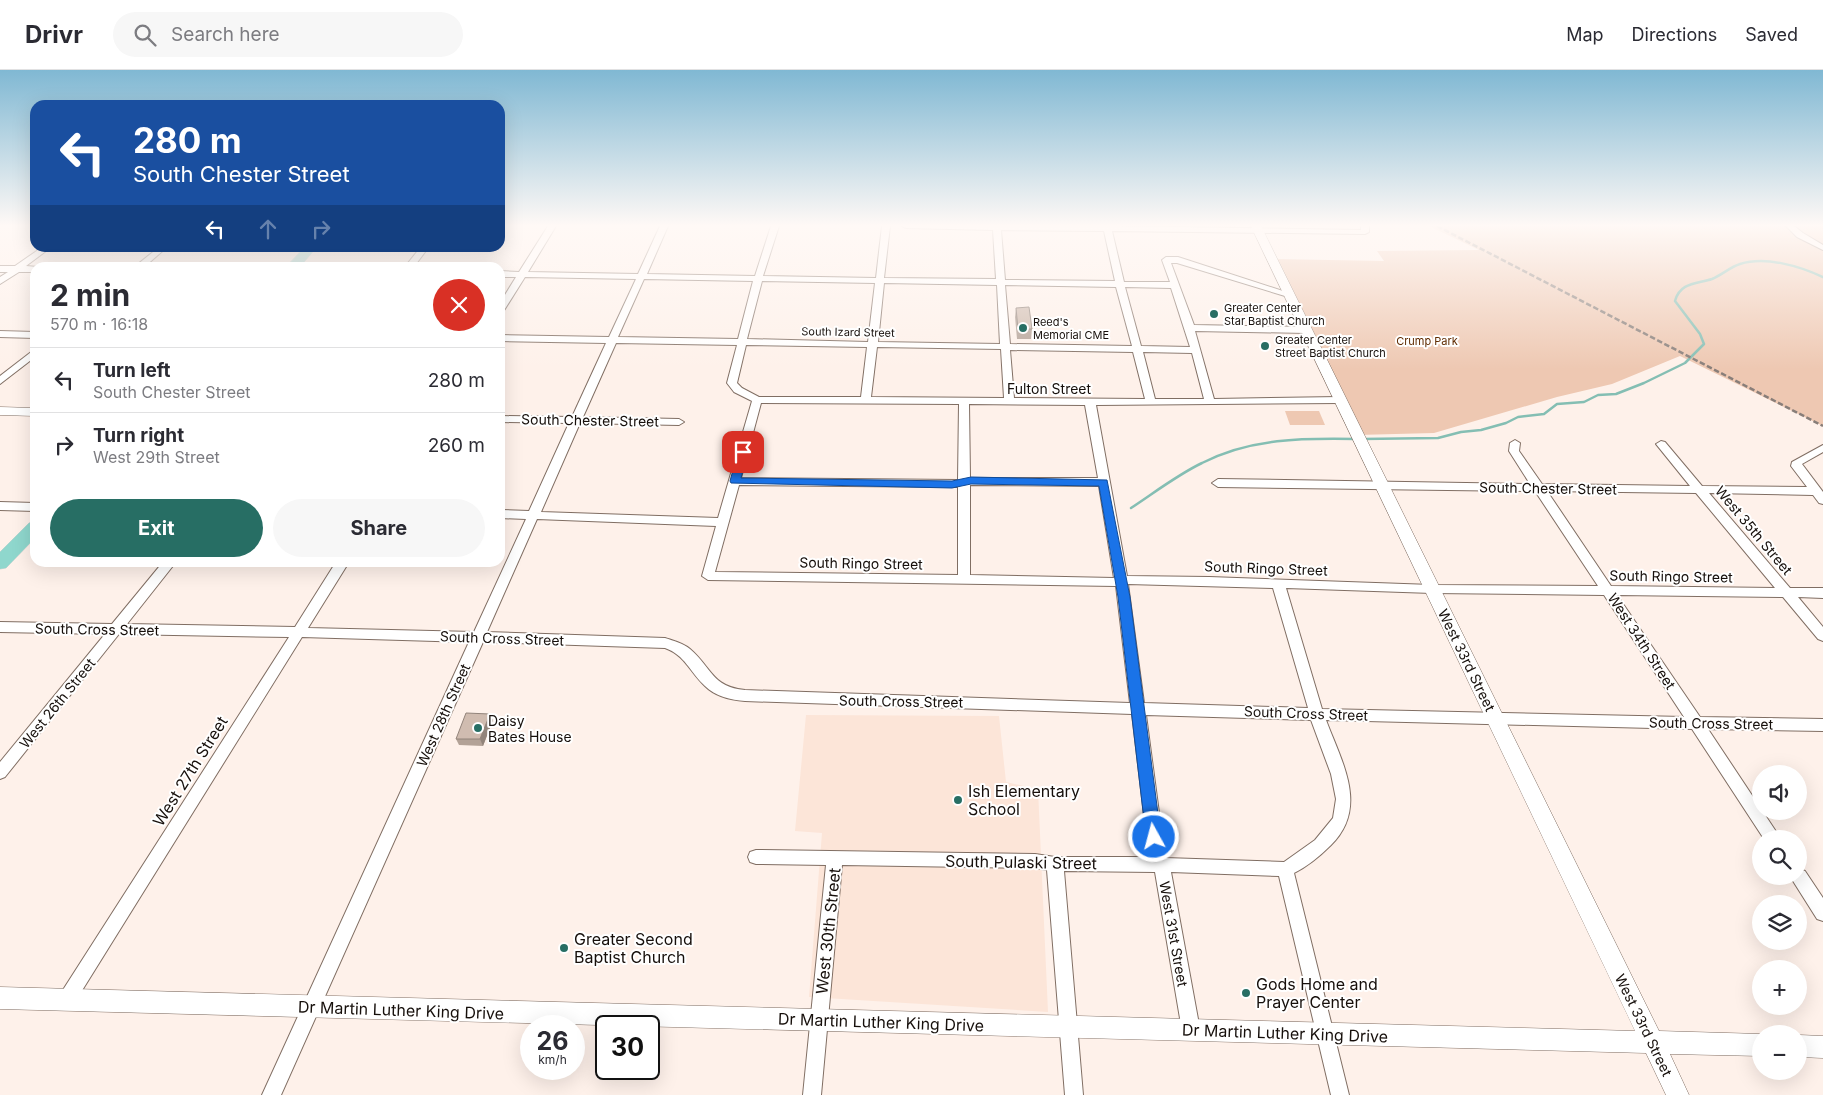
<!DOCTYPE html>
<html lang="en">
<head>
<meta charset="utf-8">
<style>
	:root { --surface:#fff; --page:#f7f7f7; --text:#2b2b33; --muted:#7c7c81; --line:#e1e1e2; --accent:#276e64 }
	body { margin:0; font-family:Inter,sans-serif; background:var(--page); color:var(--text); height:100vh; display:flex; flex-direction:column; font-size:19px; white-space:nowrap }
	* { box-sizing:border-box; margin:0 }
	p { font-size:16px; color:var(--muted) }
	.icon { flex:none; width:28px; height:28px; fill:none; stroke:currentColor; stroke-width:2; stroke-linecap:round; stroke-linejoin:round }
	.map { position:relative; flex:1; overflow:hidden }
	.sheet { position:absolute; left:30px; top:192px; width:475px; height:305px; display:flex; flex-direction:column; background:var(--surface); border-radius:15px; box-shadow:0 5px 20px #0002 }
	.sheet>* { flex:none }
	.hud { position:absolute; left:30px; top:30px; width:475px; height:152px; border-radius:15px; box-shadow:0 5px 20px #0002; background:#1a4fa0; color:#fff; overflow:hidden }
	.fabs { position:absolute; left:1752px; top:695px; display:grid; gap:10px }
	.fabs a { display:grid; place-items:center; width:55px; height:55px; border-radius:50%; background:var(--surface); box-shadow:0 5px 20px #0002; font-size:25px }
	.speed { position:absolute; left:520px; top:945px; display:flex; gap:10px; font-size:25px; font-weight:700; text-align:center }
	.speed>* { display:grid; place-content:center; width:65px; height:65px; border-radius:50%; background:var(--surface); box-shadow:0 5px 20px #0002; line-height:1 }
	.speed small { font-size:12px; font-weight:400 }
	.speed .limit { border:2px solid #111; border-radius:8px; background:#fff; color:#111 }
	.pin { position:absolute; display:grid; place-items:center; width:42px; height:42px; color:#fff; margin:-21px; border-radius:10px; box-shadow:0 2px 8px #0006 }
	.me { position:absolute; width:55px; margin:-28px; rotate:353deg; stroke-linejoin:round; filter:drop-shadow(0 0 4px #0008) }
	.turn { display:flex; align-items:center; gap:18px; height:105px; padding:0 20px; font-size:22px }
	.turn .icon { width:65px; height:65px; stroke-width:2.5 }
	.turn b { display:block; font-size:35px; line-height:42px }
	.lanes { display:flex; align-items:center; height:48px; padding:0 20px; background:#0003; justify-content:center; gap:25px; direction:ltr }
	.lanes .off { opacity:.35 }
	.round { display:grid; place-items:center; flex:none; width:52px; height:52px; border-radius:26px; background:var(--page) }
	.headline { display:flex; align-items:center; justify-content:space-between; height:85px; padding:0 20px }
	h1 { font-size:30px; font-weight:700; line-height:38px }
	.action { display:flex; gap:10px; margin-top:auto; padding:10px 20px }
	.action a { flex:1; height:58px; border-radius:30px; background:var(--accent); color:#fff; font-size:20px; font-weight:700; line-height:58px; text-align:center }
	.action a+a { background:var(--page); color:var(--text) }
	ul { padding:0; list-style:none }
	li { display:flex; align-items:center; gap:15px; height:65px; padding:0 20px; border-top:1px solid var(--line) }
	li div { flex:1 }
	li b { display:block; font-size:19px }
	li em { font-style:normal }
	header { display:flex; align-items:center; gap:30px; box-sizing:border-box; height:70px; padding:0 25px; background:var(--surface); border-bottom:1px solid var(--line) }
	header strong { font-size:24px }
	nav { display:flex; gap:28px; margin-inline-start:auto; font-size:18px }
	.search { width:350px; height:45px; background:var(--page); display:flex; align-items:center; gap:12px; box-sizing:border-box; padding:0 18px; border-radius:28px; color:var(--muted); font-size:19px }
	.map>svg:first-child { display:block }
	.built { fill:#fce5d8 }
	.green { fill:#eec8b2 }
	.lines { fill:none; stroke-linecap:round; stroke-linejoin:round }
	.stream { stroke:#84beb3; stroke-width:2.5 }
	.minor-casing { stroke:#806e63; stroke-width:2 }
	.tertiary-casing { stroke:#806e63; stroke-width:1 }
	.secondary-casing { stroke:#806e63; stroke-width:1 }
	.primary-casing { stroke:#d5d4d3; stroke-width:1 }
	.minor { fill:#fff; fill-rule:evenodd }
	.tertiary { fill:#fff; fill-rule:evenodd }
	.secondary { fill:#fff; fill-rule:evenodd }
	.primary { fill:#8fd7cd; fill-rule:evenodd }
	.rail { stroke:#887e79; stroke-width:2.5; stroke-dasharray:5.5 2.5; stroke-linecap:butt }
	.wall { fill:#b3a297 }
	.shaded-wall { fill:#92847b }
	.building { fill:#d0bcb0; stroke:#92847b }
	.route { fill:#1a73e8; stroke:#114b97 }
	.poi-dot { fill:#276e64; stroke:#fff; stroke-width:2 }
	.labels { text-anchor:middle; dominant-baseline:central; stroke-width:4; stroke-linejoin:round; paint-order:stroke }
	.far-poi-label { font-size:11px; fill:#160f0b; stroke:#fff; text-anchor:start }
	.far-street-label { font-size:11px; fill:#160f0b; stroke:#fff }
	.far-park-label { font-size:11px; fill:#5f2b00; stroke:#fff }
	.street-label { font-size:14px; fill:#160f0b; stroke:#fff }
	.poi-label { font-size:14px; fill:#160f0b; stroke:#fff; text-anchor:start }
	.near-street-label { font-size:16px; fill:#160f0b; stroke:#fff }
	.near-poi-label { font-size:16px; fill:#160f0b; stroke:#fff; text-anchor:start }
</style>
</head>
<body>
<header>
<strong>Drivr</strong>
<div class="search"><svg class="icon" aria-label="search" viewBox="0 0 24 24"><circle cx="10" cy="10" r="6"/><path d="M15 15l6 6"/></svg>Search here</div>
<nav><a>Map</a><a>Directions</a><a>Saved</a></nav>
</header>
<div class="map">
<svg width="1823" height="1025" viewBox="0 0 1823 1025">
	<rect width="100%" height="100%" fill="#fef1ea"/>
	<!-- built -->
	<polygon class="built" points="806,645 999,646 1006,712 1038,719 1048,942 809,927 822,763 795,761"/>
	<!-- green -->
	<g class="green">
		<polygon points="1429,156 1823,156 1823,356 1680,286 1612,314 1557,327 1434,363 1357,365 1273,189 1384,191 1377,181 1479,180"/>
		<polygon points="1285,341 1319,341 1325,355 1290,355"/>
	</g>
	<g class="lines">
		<!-- stream -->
		<g class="stream">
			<path d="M1362,369l76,-1 23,-6 20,-2 25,-7 12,-6 26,-3 13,-10 27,-2 14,-7 18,-1 28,-11 41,-20 19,-19 -4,-10 -25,-33c5,-19 22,-17 37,-22 10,-4 18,-12 28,-15 26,-8 59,2 83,13"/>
			<path d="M1131,438c23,-15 46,-33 71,-45 48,-25 101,-25 154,-24"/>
		</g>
		<defs>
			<g id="minor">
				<path d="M548,156h8l-28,46 110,2 22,-48h8l-21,48 108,2 16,-50h8l-16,50 113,2 6,-52h8l-6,52 112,1 -3,-49 -87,-2 -4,-2h209l250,4v-4h8v6l-4,2 -253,-3 12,51h46l-8,-22 4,-3h12l114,37 -4,3 -3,-1 -108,-33h-6l23,62 112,2 5,3 -5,3 -111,-2 19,68 126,-2 5,3 -5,3 -244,2 31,171 82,1 223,8 166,1 -63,-95 -317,-4 -6,-4 6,-4 312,5 -21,-33 1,-8 5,-3 5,3 -1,8 23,33 148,2 -34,-42 5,-3 4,1 37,44 105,1 -16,-21 1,-4 31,-17v7l-21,12 21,28v12l-4,-1 -6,-8 -104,-2 81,95h33v10l-25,-1 25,30v14l-5,-2 -35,-42 -166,-2 83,122 123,2v12l-115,-2 73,110h-17l-72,-110 -366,-9c16,43 43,87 5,125 -11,11 -23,21 -37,28l55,222h-18l-52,-219 -108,-4 29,158 -3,6 -6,3 -6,-3 -3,-6 -27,-158 -91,-1 19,224h-18l-18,-225 -12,-2 -193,-3 -21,230h-18l23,-230 -70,-1 -6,-2 -2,-5 2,-5 6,-2 279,4 20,3h94l-17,-143 -387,-13c-14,-1 -30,-5 -40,-15 -15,-14 -20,-31 -40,-38l-182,-6 -202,453h-19l207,-453 -167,-5 -229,368 -6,3 -6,-3 -3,-6 3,-6 228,-356 -170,-3 -114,143 -5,2v-17l105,-128 -105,-2v-10l112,2 51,-62h13l-49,62 168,3 41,-65h13l-41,66 166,4 52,-113 -26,-1v-8l29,1 40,-88 -69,-1v-6l72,1 34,-74 -106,-2v-6l109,2 27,-58 -111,-2 -22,35 -3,1v-10l16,-26h-16v-6l19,1zM1001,160l103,1 11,50 -110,-1zM644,209l109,2 -15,58 -120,-2zM762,211l113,2 -7,59 -121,-3zM884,213l113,2 3,59 -122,-2zM1005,215l111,2 16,59 -122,-2zM1125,217l46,1 19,59 -49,-1zM616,273l121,2 -10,38 7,9 18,9 -34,117 -177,-6 39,-89 99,2 5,-3 -5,-3 -96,-2zM746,275l121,2 -6,50h-102l-17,-9 -5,-5zM877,277l124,2 3,49 -133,-1zM1010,280l123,2 12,47 -131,-1zM1143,282l49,1 12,46h-49zM761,333l198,1 -1,76 -217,-2zM969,334l116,1 13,73h-128zM739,415l219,2v88l-243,-3zM970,415l129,1 15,92 -144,-3zM1547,421l149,2 79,95 -164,-2zM537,449l179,7 -14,50 6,4 408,6 14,117 -385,-13c-33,-3 -33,-22 -55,-41 -7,-6 -16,-8 -25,-11l-178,-6zM1128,514l145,4 35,120 -164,-5zM1286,518l146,5 172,2 80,122 -362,-8zM1146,645l165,5 20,54 5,25 -3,19 -18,22 -31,22 -119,-4z"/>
				<polygon points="1786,156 1794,156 1803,163 1823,175 1823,180 1797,167"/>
				<polygon points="41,178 50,178 26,196 38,197 35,198 35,202 19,202 0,214 0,207 8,202 0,202 0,196 15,196"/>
				<polygon points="158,178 166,178 143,198 133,198"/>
				<polygon points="420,178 428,178 413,198 404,198"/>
				<polygon points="0,261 35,262 35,268 0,267"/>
				<polygon points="35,279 35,287 0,314 0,306"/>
				<polygon points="0,432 35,433 35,441 0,440"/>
				<polygon points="1799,799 1805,801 1823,828 1823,851 1817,849 1793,811 1791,806 1799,806"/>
			</g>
			<g id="tertiary">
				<polygon points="1251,156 1261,156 1659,961 1761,964 1761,986 1670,984 1689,1025 1666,1025 1646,983 0,939 0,917 1635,961"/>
				<polygon points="1799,965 1823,966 1823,988 1799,987"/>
			</g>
			<polygon id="secondary" points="0,337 35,338 35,346 0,345"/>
			<g id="primary">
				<polygon points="304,178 316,178 299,198 285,198"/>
				<polygon points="35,451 35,468 6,498 0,499 0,482 29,453"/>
			</g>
		</defs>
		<!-- minor casing -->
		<use href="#minor" class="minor-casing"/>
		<!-- tertiary casing -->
		<use href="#tertiary" class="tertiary-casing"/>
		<!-- secondary casing -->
		<use href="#secondary" class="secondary-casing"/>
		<!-- primary casing -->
		<use href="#primary" class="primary-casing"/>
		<!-- minor -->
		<use href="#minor" class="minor"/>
		<!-- tertiary -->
		<use href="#tertiary" class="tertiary"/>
		<!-- secondary -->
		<use href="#secondary" class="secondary"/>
		<!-- primary -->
		<use href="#primary" class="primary"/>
		<!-- rail -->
		<polyline class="rail" points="1437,156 1823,356"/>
	</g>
	<!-- wall -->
	<g class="wall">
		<polygon points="1016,238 1032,259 1031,269 1017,269 1015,247"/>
		<polygon points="493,650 483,676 459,675 456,669"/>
	</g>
	<!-- shaded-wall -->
	<polygon class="shaded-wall" points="490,644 493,650 483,676 480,669"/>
	<!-- building -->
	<g class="building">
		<polygon points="1029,237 1032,259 1018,259 1016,238"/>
		<polygon points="466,643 490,644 480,669 456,669"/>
	</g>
	<!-- sky -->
	<linearGradient id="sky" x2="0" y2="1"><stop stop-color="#80b8d3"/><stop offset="0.52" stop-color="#fff9f6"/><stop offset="1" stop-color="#fff9f6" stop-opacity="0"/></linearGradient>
	<rect width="1823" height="299" fill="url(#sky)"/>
	<!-- route -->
	<polygon class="route" points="743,378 748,382 741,408 952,411 971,407 1107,410 1130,527 1161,767 1159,771 1154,773 1149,771 1146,767 1118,527 1099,416 971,414 952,418 731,413 730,411 738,382"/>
	<!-- markers -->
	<g class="poi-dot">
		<circle cx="1214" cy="244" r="5"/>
		<circle cx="1023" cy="258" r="5"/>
		<circle cx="1265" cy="276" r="5"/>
		<circle cx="478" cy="658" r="5"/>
		<circle cx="958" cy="730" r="5"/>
		<circle cx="564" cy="878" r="5"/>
		<circle cx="1246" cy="923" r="5"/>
	</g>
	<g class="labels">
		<!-- far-poi labels -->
		<g class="far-poi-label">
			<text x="1224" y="238">Greater Center<tspan x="1224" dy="13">Star Baptist Church</tspan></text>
			<text x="1033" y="252">Reed's<tspan x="1033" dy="13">Memorial CME</tspan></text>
			<text x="1275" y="270">Greater Center<tspan x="1275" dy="13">Street Baptist Church</tspan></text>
		</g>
		<!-- far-street labels -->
		<g class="far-street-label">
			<text transform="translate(848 262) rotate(1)">South Izard Street</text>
		</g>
		<!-- far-park labels -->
		<g class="far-park-label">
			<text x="1427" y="271">Crump Park</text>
		</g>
		<!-- street labels -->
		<g class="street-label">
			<text x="1049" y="318">Fulton Street</text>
			<text transform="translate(590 350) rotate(1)">South Chester Street</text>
			<text transform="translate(1548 418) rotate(1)">South Chester Street</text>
			<text transform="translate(1754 460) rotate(50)">West 35th Street</text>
			<text transform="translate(861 493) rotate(1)">South Ringo Street</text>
			<text transform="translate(1266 498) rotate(2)">South Ringo Street</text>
			<text transform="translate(1671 506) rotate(1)">South Ringo Street</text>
			<text transform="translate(97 559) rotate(1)">South Cross Street</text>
			<text transform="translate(502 568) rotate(2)">South Cross Street</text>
			<text transform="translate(1642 571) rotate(57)">West 34th Street</text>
			<text transform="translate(1467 590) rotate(64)">West 33rd Street</text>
			<text transform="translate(901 631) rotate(1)">South Cross Street</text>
			<text transform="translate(57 633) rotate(-51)">West 26th Street</text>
			<text transform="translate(1306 643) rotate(2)">South Cross Street</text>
			<text transform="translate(443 645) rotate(-66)">West 28th Street</text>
			<text transform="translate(1711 653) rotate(1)">South Cross Street</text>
			<text transform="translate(1174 864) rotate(80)">West 31st Street</text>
			<text transform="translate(1644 955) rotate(64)">West 33rd Street</text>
		</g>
		<!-- poi labels -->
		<g class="poi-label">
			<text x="488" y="650">Daisy<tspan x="488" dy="16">Bates House</tspan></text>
		</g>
		<!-- near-street labels -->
		<g class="near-street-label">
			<text transform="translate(190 701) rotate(-58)">West 27th Street</text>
			<text transform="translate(1021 792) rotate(1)">South Pulaski Street</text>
			<text transform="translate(828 861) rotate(-84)">West 30th Street</text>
			<text transform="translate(401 940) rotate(2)">Dr Martin Luther King Drive</text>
			<text transform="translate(881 952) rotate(2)">Dr Martin Luther King Drive</text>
			<text transform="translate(1285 963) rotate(2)">Dr Martin Luther King Drive</text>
		</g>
		<!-- near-poi labels -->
		<g class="near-poi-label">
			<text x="968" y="721">Ish Elementary<tspan x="968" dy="18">School</tspan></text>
			<text x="574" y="869">Greater Second<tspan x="574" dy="18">Baptist Church</tspan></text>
			<text x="1256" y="914">Gods Home and<tspan x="1256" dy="18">Prayer Center</tspan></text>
		</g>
	</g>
</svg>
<div class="fabs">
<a><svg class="icon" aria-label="sound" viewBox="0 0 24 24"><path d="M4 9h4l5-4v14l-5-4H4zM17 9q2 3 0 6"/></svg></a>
<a><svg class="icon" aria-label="search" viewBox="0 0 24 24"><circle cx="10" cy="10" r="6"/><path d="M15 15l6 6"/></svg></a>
<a><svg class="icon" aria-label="layers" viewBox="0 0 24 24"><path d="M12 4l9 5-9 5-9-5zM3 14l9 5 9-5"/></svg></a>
<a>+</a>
<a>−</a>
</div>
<div class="speed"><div>26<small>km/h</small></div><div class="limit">30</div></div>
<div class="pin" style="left:743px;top:382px;background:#d93025"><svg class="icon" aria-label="arrive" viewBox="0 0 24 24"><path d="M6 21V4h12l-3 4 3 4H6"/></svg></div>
<svg class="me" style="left:1154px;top:767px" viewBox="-20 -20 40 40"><circle r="17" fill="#1a73e8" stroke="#fff" stroke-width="3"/><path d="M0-11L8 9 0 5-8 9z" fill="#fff"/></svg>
<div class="hud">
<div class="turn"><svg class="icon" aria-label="left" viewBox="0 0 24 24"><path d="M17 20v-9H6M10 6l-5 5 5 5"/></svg><div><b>280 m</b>South Chester Street</div></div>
<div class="lanes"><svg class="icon" aria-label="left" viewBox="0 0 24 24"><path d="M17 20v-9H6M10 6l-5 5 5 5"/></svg><svg class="icon off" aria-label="ahead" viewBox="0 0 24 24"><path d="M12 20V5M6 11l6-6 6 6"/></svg><svg class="icon off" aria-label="right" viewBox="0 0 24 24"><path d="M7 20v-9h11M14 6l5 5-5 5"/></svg></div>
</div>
<section class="sheet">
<div class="headline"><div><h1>2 min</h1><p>570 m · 16:18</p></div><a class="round" style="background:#d93025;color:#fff"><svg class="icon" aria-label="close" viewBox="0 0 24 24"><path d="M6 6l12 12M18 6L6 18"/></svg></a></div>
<ul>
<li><svg class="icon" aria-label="left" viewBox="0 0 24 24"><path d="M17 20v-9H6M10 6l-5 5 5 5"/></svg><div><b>Turn left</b><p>South Chester Street</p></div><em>280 m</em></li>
<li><svg class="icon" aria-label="right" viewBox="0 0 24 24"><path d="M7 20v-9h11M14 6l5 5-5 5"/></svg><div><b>Turn right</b><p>West 29th Street</p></div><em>260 m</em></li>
</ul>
<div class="action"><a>Exit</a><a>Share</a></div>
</section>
</div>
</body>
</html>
